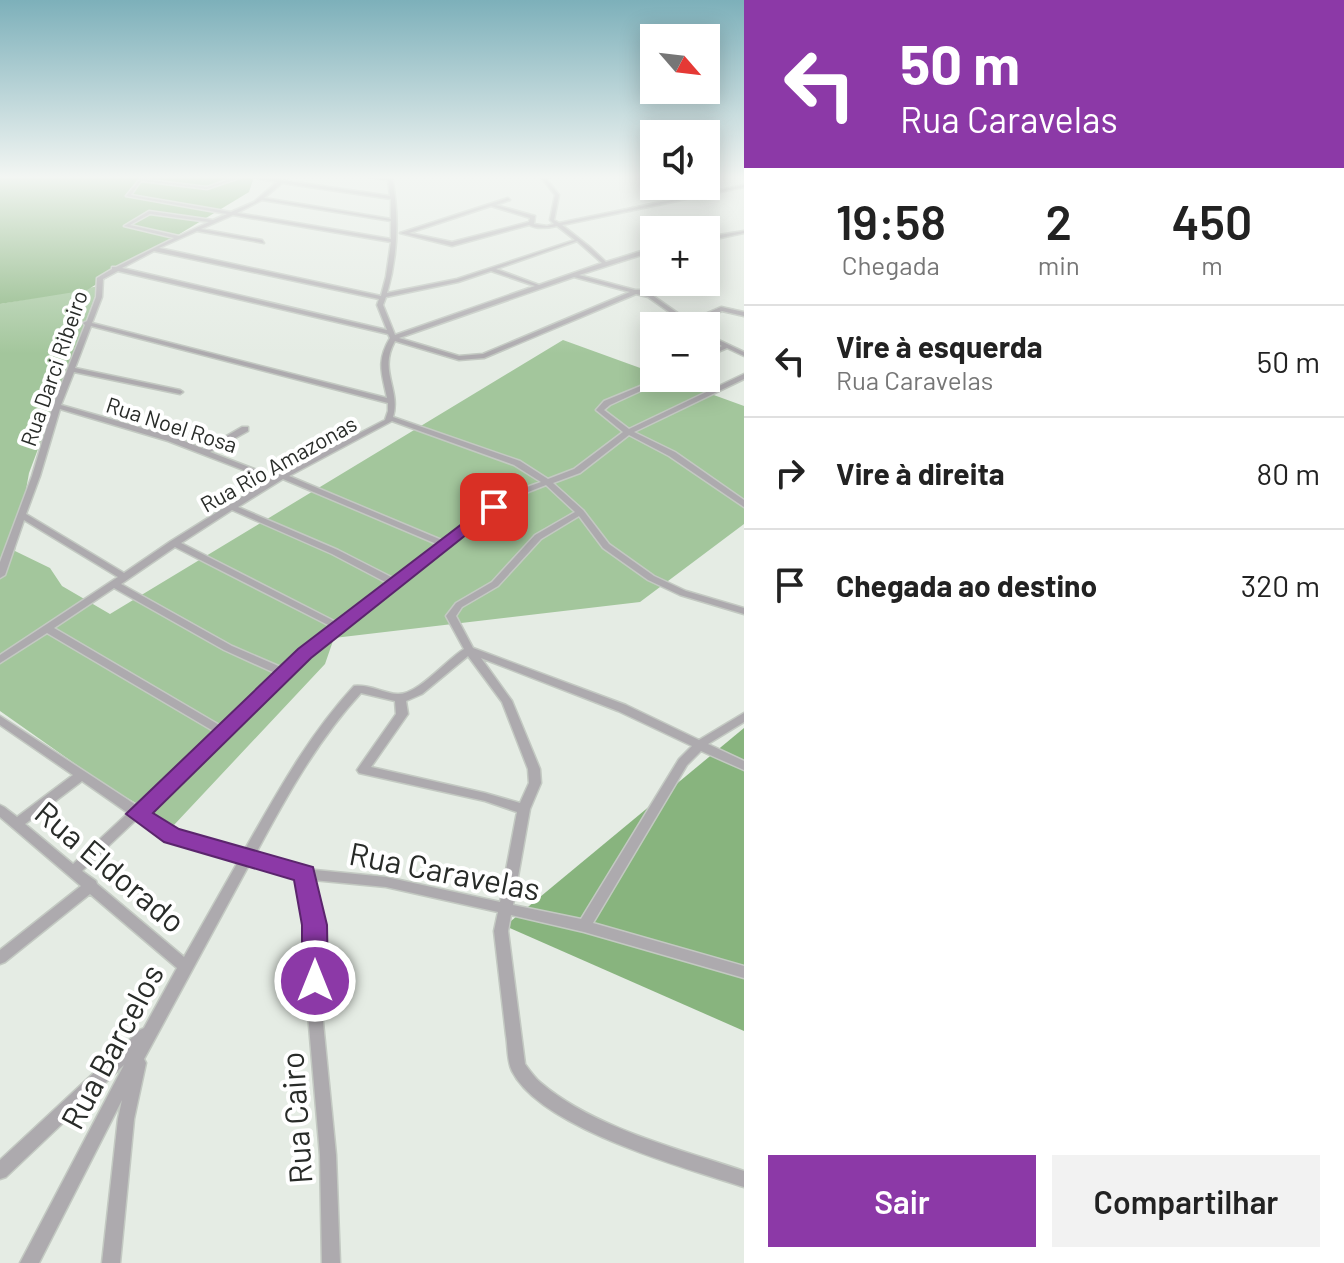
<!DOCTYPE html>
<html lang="pt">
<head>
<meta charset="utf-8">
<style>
	:root { --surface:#fff; --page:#f2f2f2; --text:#222; --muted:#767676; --line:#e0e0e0; --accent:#8c39a7 }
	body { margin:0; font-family:Barlow,sans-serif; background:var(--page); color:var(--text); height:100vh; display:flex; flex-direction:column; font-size:30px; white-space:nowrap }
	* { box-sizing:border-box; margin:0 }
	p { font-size:26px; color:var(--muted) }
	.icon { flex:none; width:44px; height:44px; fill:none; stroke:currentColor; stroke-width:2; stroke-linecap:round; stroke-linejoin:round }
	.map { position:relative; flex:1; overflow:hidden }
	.panel { display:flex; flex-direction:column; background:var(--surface); width:600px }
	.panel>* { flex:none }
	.banner { background:#8c39a7; color:#fff; overflow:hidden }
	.needle { width:52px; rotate:118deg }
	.controls { position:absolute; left:640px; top:24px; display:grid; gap:16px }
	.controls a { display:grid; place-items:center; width:80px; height:80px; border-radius:0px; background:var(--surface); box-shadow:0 4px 20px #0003; font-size:40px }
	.pin { position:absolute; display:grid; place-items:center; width:68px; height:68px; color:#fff; margin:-34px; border-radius:16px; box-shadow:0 4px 12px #0006 }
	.me { position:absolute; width:88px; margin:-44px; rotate:0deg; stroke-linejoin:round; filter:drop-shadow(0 0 6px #0008) }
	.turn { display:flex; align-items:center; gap:28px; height:168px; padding:0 24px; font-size:36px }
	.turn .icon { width:104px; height:104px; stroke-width:2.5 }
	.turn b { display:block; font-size:56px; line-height:68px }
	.eta { display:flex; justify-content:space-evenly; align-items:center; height:136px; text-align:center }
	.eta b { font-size:48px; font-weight:600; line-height:56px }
	.primary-button { display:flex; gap:16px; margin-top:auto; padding:16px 24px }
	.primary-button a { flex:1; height:92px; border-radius:0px; background:var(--accent); color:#fff; font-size:32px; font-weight:600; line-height:92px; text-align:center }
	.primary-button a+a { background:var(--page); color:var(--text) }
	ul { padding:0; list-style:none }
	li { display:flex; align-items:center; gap:24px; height:112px; padding:0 24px; border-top:2px solid var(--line) }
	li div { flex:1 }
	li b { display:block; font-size:30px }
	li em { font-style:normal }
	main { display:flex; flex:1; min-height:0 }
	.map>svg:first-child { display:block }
	.green { fill:#a3c69c }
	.forest { fill:#88b47e }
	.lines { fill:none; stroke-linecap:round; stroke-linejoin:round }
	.minor-casing { stroke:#c3c9c2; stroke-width:3 }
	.minor { fill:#adaaae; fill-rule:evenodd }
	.route { fill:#8c39a7; stroke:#5b256d; stroke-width:2 }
	.labels { text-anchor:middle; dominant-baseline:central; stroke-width:8; stroke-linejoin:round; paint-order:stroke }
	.far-street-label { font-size:22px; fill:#282b28; stroke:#fff }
	.near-street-label { font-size:32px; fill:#282b28; stroke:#fff }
</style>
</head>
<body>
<main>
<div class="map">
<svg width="744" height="1263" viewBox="0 0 744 1263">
	<rect width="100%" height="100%" fill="#e5ece4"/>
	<!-- green -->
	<polygon class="green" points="99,286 29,473 15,551 50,568 62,586 110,614 563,340 654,373 654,378 667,378 744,406 744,524 640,602 334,638 325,664 174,825 108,787 0,711 0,304"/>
	<!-- forest -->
	<g class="forest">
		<polygon points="0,177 254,177 249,192 87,290 0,304"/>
		<polygon points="744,728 744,1031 505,926"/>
	</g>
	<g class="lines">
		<defs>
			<g id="minor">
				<path d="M236,177h6l-35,12 -66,-8 -10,14 100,17 23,-10 23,-20 -26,-5 30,3 109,16 -2,-16 -19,-3h23c7,37 6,78 -5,116l70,-14 118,-39 -18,-14c-9,2 -21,3 -28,-1l-77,21 -52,-13 108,-35 2,2 -14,5 39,11 -1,8 13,2 7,-2 -4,-4 5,-25 -14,-18h4l14,18 -5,25 5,3 185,-38v2l-182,38 29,23 15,14 48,-15v4l-75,24 56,15h5v2l12,3 37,26 32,-14 23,5v4l-22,-5 -29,12 3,3h-7l-41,-29 -12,-3 -152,64 -25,2 -64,-19c-17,30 6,48 -2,76l127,44 28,18 26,-10 49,-37 -27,-22 8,-9 56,-23h9l-59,27 -6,5 25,19 115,-55v5l-110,53 41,20 69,48v7l-75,-51 -40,-21 -49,38 -27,10 30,27 26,34 45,32 32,15 58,17v6l-64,-19 -32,-15 -45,-32 -24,-32 -38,23 -43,47 -36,21 -6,9 17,32 153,57 73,35 45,-27v9l-36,22 36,17v9l-43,-19 -14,14 -94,158 151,43v12l-160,-46 -73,-17 -3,16 17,133c5,7 10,14 16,19 53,45 138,66 203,88v16c-59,-19 -204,-59 -232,-116 -5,-10 -4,-25 -6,-36 -4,-35 -8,-69 -12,-104l4,-19 -112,-25 -73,-7 9,45 -1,77 15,153 4,108h-18l-2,-108 -13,-153 1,-77 -9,-47 -49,-15 -106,196 2,4 -12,56 -14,144h-18l16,-144 4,-19 -83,163h-19l104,-198 -118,112 -6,2v-19l140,-130 4,-2 33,-60 -87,-74 -85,68 -5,2v-14l81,-64 -81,-69v-12l4,2 13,10 56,-42 -73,-50v-9l136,89 79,-73 -168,-99 -47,30v-8l118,-78 -94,-57 -19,55 -5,3v-16l32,-86 21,-70 32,-81 -2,-2 4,-2 9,-24 1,-19 15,-9v-2h4l58,-29 -50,-12 25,-15 64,9 14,-6 -101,-18 14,-17 67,8zM282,183l109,16v20l-127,-21zM262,200l129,21v18l-154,-26zM491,206l39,12 -1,4 -77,20 -43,-9zM150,214l59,8 -30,14 -49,-11zM233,215l158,27 -5,35 -5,19 -222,-48 38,-17 67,12 -2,-3 -61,-11zM577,241l25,22 -63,22 -43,-16zM154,251l225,48 -2,6 10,25 -265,-62zM118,271l270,63 2,4c-14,24 -8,35 -3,60l-295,-75 10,-26 1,-18zM491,271l44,15 -140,49 -12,-30 3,-8 72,-15zM574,277l56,15 -147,62 -24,2 -60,-18zM91,326l297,77v8l-3,9 -110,57 -65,-25 38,-21v-4h-6l-38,22 -30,-12 -113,-32 13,-33 106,22 3,-2 -3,-2 -105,-22zM60,409l108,32 101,39 -98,61 -47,32 -98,-59 14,-38zM392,421l122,44 27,17 -34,12 -63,47 -155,-65zM283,479l156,66 -44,34 -57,-29 -100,-43zM546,485l29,27 -40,23 -43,47 -36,21 -10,13 18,33c-18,11 -47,47 -67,45 -15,-1 -27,-10 -43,-8 -46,50 -77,107 -110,165l-68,-19 -31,-21 163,-155 89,-69 3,-1 1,-3 96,-74 16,-11zM232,510l100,44 57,30 -51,39 -157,-80zM175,547l157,80 -32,25 -17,16 -51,-22 -111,-62zM114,588l110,62 53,24 -56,52 -167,-98zM468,656l34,46 26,67 1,14 -9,20 -35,-10 -114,-26 37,-53 -2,-13 16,-7zM481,658l137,53 74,35 -13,13 -98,160 -68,-14 17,-96 11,-26 -1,-14 -28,-68zM361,693l34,8 1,13 -37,53 -2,3 2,3 126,28 32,11 -17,90 -114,-25 -81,-8 -50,-14c31,-58 62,-114 106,-162zM82,781l46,32 -55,51 -48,-40zM137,819l31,20 71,21 -55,97 -87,-73 -1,-3 -14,-10z"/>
				<polygon points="744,231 744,233 706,241 706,237"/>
				<polygon points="706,334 744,352 744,356 727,348 706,357 706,353 722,346 706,338"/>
			</g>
		</defs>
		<!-- minor casing -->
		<use href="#minor" class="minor-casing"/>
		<!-- minor -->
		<use href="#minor" class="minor"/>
	</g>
	<!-- sky -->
	<linearGradient id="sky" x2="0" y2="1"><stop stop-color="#7db0ba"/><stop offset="0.5" stop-color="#f3f6f3"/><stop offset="1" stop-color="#f3f6f3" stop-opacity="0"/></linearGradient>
	<rect width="744" height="354" fill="url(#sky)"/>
	<!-- route -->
	<polygon class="route" points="488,504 501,507 311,658 153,813 179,829 313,867 327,925 328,981 324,989 315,992 306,989 302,981 302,925 294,880 164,842 126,814 298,649"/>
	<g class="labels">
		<!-- far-street labels -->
		<g class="far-street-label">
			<text transform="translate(53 368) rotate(-71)">Rua Darci Ribeiro</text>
			<text transform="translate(172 424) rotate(18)">Rua Noel Rosa</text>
			<text transform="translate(278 463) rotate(-29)">Rua Rio Amazonas</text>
		</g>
		<!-- near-street labels -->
		<g class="near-street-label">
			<text transform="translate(111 866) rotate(40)">Rua Eldorado</text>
			<text transform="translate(445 870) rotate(11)">Rua Caravelas</text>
			<text transform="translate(111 1046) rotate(-62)">Rua Barcelos</text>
			<text transform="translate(295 1118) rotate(-94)">Rua Cairo</text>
		</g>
	</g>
</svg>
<div class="controls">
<a><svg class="needle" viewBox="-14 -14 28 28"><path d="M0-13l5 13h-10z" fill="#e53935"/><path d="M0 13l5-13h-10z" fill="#767676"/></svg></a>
<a><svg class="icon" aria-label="sound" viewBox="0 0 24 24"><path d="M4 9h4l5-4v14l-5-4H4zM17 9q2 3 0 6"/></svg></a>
<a>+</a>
<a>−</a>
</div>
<div class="pin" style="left:494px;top:507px;background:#d93025"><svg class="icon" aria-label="arrive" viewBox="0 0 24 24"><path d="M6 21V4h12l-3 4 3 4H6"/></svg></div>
<svg class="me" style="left:315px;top:981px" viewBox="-20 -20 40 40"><circle r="17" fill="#8c39a7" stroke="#fff" stroke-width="3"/><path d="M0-11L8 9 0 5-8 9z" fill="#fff"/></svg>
</div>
<section class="panel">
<div class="banner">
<div class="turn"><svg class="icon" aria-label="left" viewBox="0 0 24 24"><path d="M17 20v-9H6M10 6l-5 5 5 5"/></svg><div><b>50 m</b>Rua Caravelas</div></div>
</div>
<div class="eta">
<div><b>19:58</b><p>Chegada</p></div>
<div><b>2</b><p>min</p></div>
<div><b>450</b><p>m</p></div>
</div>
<ul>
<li><svg class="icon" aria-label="left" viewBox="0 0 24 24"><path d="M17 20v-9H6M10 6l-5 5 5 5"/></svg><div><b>Vire à esquerda</b><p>Rua Caravelas</p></div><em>50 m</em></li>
<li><svg class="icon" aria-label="right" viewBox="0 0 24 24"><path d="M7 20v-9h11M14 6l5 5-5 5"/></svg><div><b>Vire à direita</b></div><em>80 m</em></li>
<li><svg class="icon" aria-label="arrive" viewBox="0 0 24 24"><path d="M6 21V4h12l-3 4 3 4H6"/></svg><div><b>Chegada ao destino</b></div><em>320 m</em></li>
</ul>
<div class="primary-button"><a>Sair</a><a>Compartilhar</a></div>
</section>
</main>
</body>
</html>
